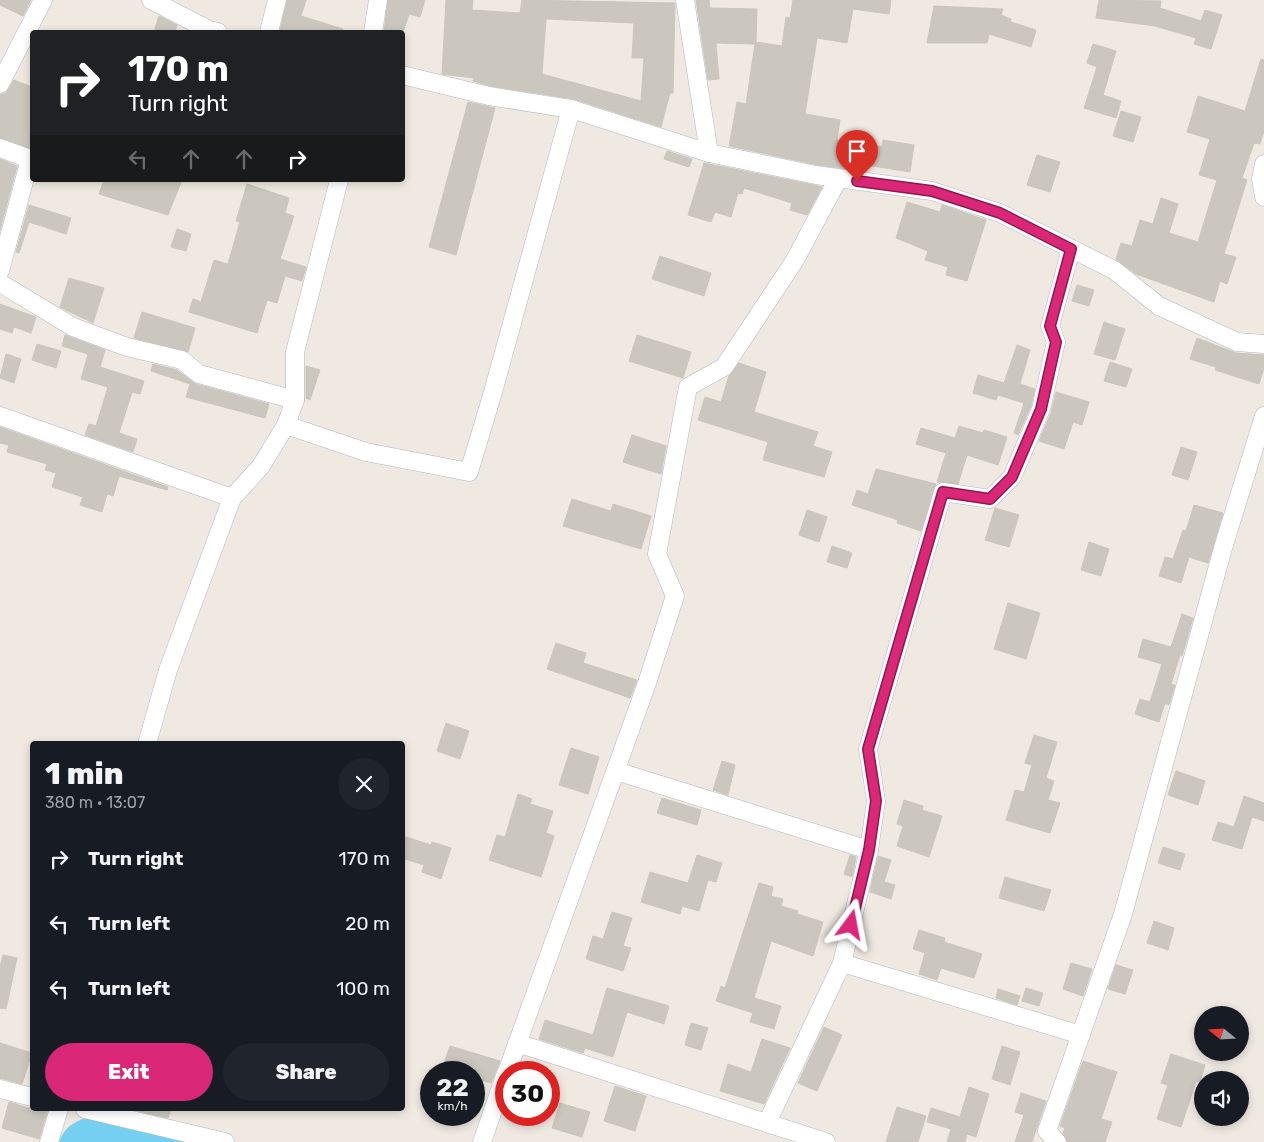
<!DOCTYPE html>
<html lang="en">
<head>
<meta charset="utf-8">
<style>
	:root { --surface:#171b24; --page:#20242c; --text:#f1f3f6; --muted:#9ea1a6; --accent:#db2777 }
	body { margin:0; font-family:Rubik,sans-serif; background:var(--page); color:var(--text); height:100vh; display:flex; flex-direction:column; font-size:19px; white-space:nowrap }
	* { box-sizing:border-box; margin:0 }
	p { font-size:16px; color:var(--muted) }
	.icon { flex:none; width:28px; height:28px; fill:none; stroke:currentColor; stroke-width:2; stroke-linecap:round; stroke-linejoin:round }
	.map { position:relative; flex:1; overflow:hidden }
	.drawer { position:absolute; left:30px; top:741px; width:375px; height:370px; display:flex; flex-direction:column; background:var(--surface); border-radius:5px; box-shadow:0 2px 8px #0003 }
	.drawer>* { flex:none }
	.guide { position:absolute; left:30px; top:30px; width:375px; height:152px; border-radius:5px; box-shadow:0 2px 8px #0003; background:#202124; color:#fff; overflow:hidden }
	.needle { width:32px; rotate:288deg }
	.buttons { position:absolute; left:1194px; top:1006px; display:grid; gap:10px }
	.buttons a { display:grid; place-items:center; width:55px; height:55px; border-radius:50%; background:var(--surface); box-shadow:0 2px 8px #0003; font-size:25px }
	.speed { position:absolute; left:420px; top:1061px; display:flex; gap:10px; font-size:25px; font-weight:700; text-align:center }
	.speed>* { display:grid; place-content:center; width:65px; height:65px; border-radius:50%; background:var(--surface); box-shadow:0 2px 8px #0003; line-height:1 }
	.speed small { font-size:12px; font-weight:400 }
	.speed .limit { border:8px solid #d22; background:#fff; color:#111 }
	.pin { position:absolute; display:grid; place-items:center; width:42px; height:42px; color:#fff; margin:-51px -21px; border-radius:50% 50% 50% 0; rotate:-45deg; box-shadow:0 0 5px #0007 }
	.pin .icon { rotate:45deg }
	.me { position:absolute; width:55px; margin:-28px; rotate:13deg; stroke-linejoin:round; filter:drop-shadow(0 0 4px #0008) }
	.turn { display:flex; align-items:center; gap:18px; height:105px; padding:0 15px; font-size:22px }
	.turn .icon { width:65px; height:65px; stroke-width:2.5 }
	.turn b { display:block; font-size:35px; line-height:42px }
	.lanes { display:flex; align-items:center; height:48px; padding:0 15px; background:#0003; justify-content:center; gap:25px; direction:ltr }
	.lanes .off { opacity:.35 }
	.round { display:grid; place-items:center; flex:none; width:52px; height:52px; border-radius:26px; background:var(--page) }
	.overview { display:flex; align-items:center; justify-content:space-between; height:85px; padding:0 15px }
	h1 { font-size:30px; font-weight:800; line-height:38px }
	.action { display:flex; gap:10px; margin-top:auto; padding:10px 15px }
	.action a { flex:1; height:58px; border-radius:30px; background:var(--accent); color:#fff; font-size:20px; font-weight:800; line-height:58px; text-align:center }
	.action a+a { background:var(--page); color:var(--text) }
	ul { padding:0; list-style:none }
	li { display:flex; align-items:center; gap:15px; height:65px; padding:0 15px }
	li div { flex:1 }
	li b { display:block; font-size:19px }
	li em { font-style:normal }
	.map>svg:first-child { display:block }
	.water { fill:#75cff0 }
	.building { fill:#cbc7bf; stroke:#cbc5ba; fill-rule:evenodd }
	.lines { fill:none; stroke-linecap:round; stroke-linejoin:round }
	.minor-casing { stroke:#b4b7c1; stroke-width:19 }
	.minor { stroke:#fff; stroke-width:18 }
	.route-casing { stroke:#8e194d; stroke-width:12 }
	.route { stroke:#db2777; stroke-width:9 }
</style>
</head>
<body>
<div class="map">
<svg width="1264" height="1142" viewBox="0 0 1264 1142">
	<rect width="100%" height="100%" fill="#efe9e1"/>
	<!-- water -->
	<path class="water" d="M86,1118l103,24h-130c5,-14 14,-20 27,-24z"/>
	<!-- building -->
	<g class="building">
		<polygon points="0,0 31,0 23,16 0,5"/>
		<polygon points="287,0 306,0 301,16 343,29 342,32 280,31"/>
		<polygon points="388,0 425,0 420,17 409,14 403,32 384,32"/>
		<path d="M446,0h27l-1,10 48,3 2,-13 153,3 -2,90h-3l-9,34 -87,-28 -83,-13 -18,-5 1,-3 -32,-4zM546,19l88,4 -2,35h12l-3,43 -99,-27z"/>
		<polygon points="696,0 709,0 710,8 757,9 756,42 782,46 786,17 790,18 793,0 891,0 889,14 853,9 847,43 817,38 805,114 840,120 837,140 882,147 883,140 914,145 910,172 866,165 865,171 818,165 729,146 737,102 746,104 755,44 716,43 719,79 708,80"/>
		<polygon points="1099,0 1161,1 1160,8 1201,21 1205,10 1222,15 1211,49 1194,44 1196,38 1155,26 1096,18"/>
		<polygon points="934,6 1003,9 1001,15 1011,19 1011,22 1036,30 1031,47 989,34 987,43 927,43"/>
		<polygon points="159,16 177,25 175,32 154,32"/>
		<polygon points="1093,44 1116,51 1103,95 1121,101 1116,118 1084,108 1097,67 1087,63"/>
		<polygon points="1261,59 1264,60 1264,131 1260,144 1254,143 1242,178 1247,180 1224,254 1236,257 1227,284 1220,281 1214,302 1136,274 1116,259 1121,243 1132,246 1140,220 1153,224 1161,198 1178,204 1169,233 1198,242 1217,180 1199,175 1210,139 1187,132 1198,96 1245,111"/>
		<polygon points="14,80 32,87 32,149 0,138 0,95 6,93"/>
		<polygon points="468,102 495,108 456,255 429,247"/>
		<polygon points="1121,111 1141,117 1133,142 1113,136"/>
		<polygon points="667,151 692,159 689,167 664,159"/>
		<polygon points="1037,155 1060,162 1050,192 1027,185"/>
		<polygon points="0,159 17,166 0,230"/>
		<polygon points="704,163 814,185 822,187 807,215 790,210 792,203 744,188 742,194 738,193 731,217 715,212 711,222 688,215"/>
		<polygon points="104,180 182,180 168,215 99,194"/>
		<polygon points="247,184 289,198 285,213 294,216 280,259 306,267 302,281 285,276 277,303 267,300 257,333 189,312 193,299 201,302 214,260 228,264 240,222 236,221"/>
		<polygon points="907,202 940,212 942,205 986,220 967,281 946,275 948,267 925,260 928,251 896,238"/>
		<polygon points="29,205 71,218 66,234 29,222 19,253 16,252"/>
		<polygon points="177,229 191,234 186,251 171,247"/>
		<polygon points="660,256 711,273 704,296 652,279"/>
		<polygon points="69,278 104,288 93,323 60,307"/>
		<polygon points="1077,285 1094,290 1089,306 1072,301"/>
		<polygon points="0,304 36,317 31,333 14,327 12,333 0,329"/>
		<polygon points="142,312 195,328 188,352 134,338"/>
		<polygon points="1104,322 1125,329 1115,360 1094,354"/>
		<polygon points="65,335 105,350 100,367 144,381 140,394 132,392 119,433 137,439 133,452 85,435 89,424 96,426 108,387 81,379 88,354 62,346"/>
		<polygon points="637,335 691,352 683,378 629,361"/>
		<polygon points="1197,338 1236,353 1264,355 1264,368 1259,384 1215,370 1216,367 1190,359"/>
		<polygon points="37,344 61,351 56,368 32,360"/>
		<polygon points="1017,345 1030,350 1020,384 1035,389 1031,406 1018,435 1014,433 1024,403 998,395 996,400 973,393 978,375 1004,383"/>
		<polygon points="6,354 21,359 14,383 0,378"/>
		<polygon points="1110,362 1132,369 1126,387 1104,381"/>
		<polygon points="739,363 766,372 754,412 818,432 813,446 832,452 824,477 763,460 768,442 698,420 705,397 721,402 729,376"/>
		<polygon points="153,364 177,370 196,384 269,404 265,418 186,397 190,384 151,371"/>
		<polygon points="306,366 320,370 310,400 306,398"/>
		<polygon points="1056,392 1089,402 1082,425 1073,422 1064,449 1039,441 1051,413"/>
		<polygon points="959,426 983,433 984,430 1007,437 998,465 967,455 958,484 937,482 946,453 916,444 921,428 955,438"/>
		<polygon points="0,427 168,487 167,490 119,476 113,496 107,494 102,512 80,505 83,497 52,487 56,473 45,470 47,464 7,452 9,445 0,443"/>
		<polygon points="632,435 666,446 661,474 623,462"/>
		<polygon points="1181,447 1197,452 1188,480 1172,475"/>
		<polygon points="876,469 936,484 921,531 897,523 898,520 852,505 857,490 868,494"/>
		<polygon points="572,499 611,511 613,504 651,516 641,549 563,526"/>
		<polygon points="1194,505 1223,513 1208,563 1189,557 1181,583 1159,576 1165,557 1173,559 1183,530 1186,531"/>
		<polygon points="995,508 1019,515 1009,547 985,540"/>
		<polygon points="807,510 827,517 819,542 799,535"/>
		<polygon points="1089,542 1109,549 1101,576 1081,570"/>
		<polygon points="832,546 852,553 847,568 827,562"/>
		<polygon points="1008,603 1040,613 1026,659 994,649"/>
		<polygon points="1182,614 1193,618 1182,656 1180,655 1171,684 1175,685 1169,705 1165,703 1159,722 1135,714 1140,699 1150,702 1162,664 1138,657 1143,639 1171,647"/>
		<polygon points="556,643 586,653 583,663 637,680 630,698 547,669"/>
		<polygon points="446,723 469,731 460,759 437,751"/>
		<polygon points="1034,735 1057,742 1046,778 1054,781 1048,800 1060,803 1050,833 1006,820 1015,790 1024,792 1032,765 1025,763"/>
		<polygon points="571,748 599,757 588,794 559,785"/>
		<polygon points="722,761 735,765 728,795 713,790"/>
		<polygon points="1176,771 1205,781 1198,805 1168,795"/>
		<polygon points="518,794 532,799 530,804 553,811 546,833 554,836 541,877 489,860 497,835 505,837"/>
		<polygon points="1244,796 1264,803 1264,821 1252,817 1242,849 1212,840 1218,822 1234,827"/>
		<polygon points="662,798 701,810 697,825 657,813"/>
		<polygon points="904,800 923,806 922,810 942,816 929,857 897,846 903,826 897,824"/>
		<polygon points="406,837 431,845 432,842 451,848 441,879 422,872 424,865 402,858"/>
		<polygon points="1163,847 1185,854 1180,870 1158,863"/>
		<polygon points="697,855 722,863 716,882 708,880 699,911 682,906 680,914 641,902 650,872 688,883"/>
		<polygon points="850,855 856,857 852,877 844,874"/>
		<polygon points="878,856 891,860 884,882 895,885 891,899 870,892"/>
		<polygon points="1005,877 1051,890 1044,911 999,898"/>
		<polygon points="759,883 773,887 771,896 783,899 781,906 798,911 797,914 823,922 813,956 771,941 754,998 781,1006 774,1029 750,1022 753,1013 716,1001 721,986 725,988"/>
		<polygon points="612,912 632,918 623,946 631,948 623,971 586,959 593,936 603,939"/>
		<polygon points="1154,921 1174,928 1168,950 1147,943"/>
		<polygon points="919,930 945,938 944,942 982,954 974,978 941,968 937,980 919,974 925,953 913,949"/>
		<polygon points="3,955 17,958 6,1009 0,1008 0,967"/>
		<polygon points="1071,963 1092,969 1083,996 1063,989"/>
		<polygon points="1116,965 1133,970 1125,994 1108,989"/>
		<polygon points="607,988 669,1006 664,1024 627,1012 613,1057 585,1048 583,1053 539,1039 545,1020 593,1035"/>
		<polygon points="1026,988 1043,993 1039,1006 1022,1001"/>
		<polygon points="998,989 1020,996 1017,1005 996,998"/>
		<polygon points="691,1023 708,1028 701,1050 685,1045"/>
		<polygon points="824,1027 842,1035 817,1091 798,1083"/>
		<polygon points="762,1039 790,1048 764,1104 720,1091 728,1064 751,1072"/>
		<polygon points="0,1043 32,1053 22,1084 0,1078"/>
		<polygon points="450,1046 500,1061 491,1083 474,1078 474,1072 441,1072"/>
		<polygon points="1002,1046 1020,1052 1010,1085 992,1079"/>
		<polygon points="1171,1054 1205,1065 1200,1082 1196,1081 1181,1127 1157,1119 1168,1085 1161,1083"/>
		<polygon points="1083,1061 1117,1072 1101,1119 1112,1122 1105,1142 1067,1142 1063,1133 1065,1128 1060,1126"/>
		<polygon points="615,1086 646,1096 635,1131 604,1121"/>
		<polygon points="969,1087 989,1094 976,1137 967,1134 965,1142 947,1142 951,1129 927,1122 931,1108 960,1117"/>
		<polygon points="1021,1093 1046,1101 1032,1142 1015,1142 1024,1115 1015,1112"/>
		<polygon points="9,1102 32,1109 48,1109 39,1139 2,1128"/>
		<polygon points="560,1103 590,1112 582,1137 552,1128"/>
		<polygon points="897,1107 926,1116 918,1142 886,1142"/>
		<polygon points="130,1109 171,1109 168,1118"/>
	</g>
	<g class="lines">
		<defs>
			<g id="minor">
				<polyline points="151,0 209,30 218,32"/>
				<polyline points="685,0 709,153"/>
				<polyline points="269,32 277,0"/>
				<polyline points="373,32 378,0"/>
				<polyline points="402,75 489,96 571,109 709,153 816,175 932,191 1000,213 1114,270 1159,306 1237,342 1264,344"/>
				<polyline points="0,84 43,0"/>
				<polyline points="0,148 30,159 0,271"/>
				<polyline points="1264,164 1261,179 1264,197"/>
				<polyline points="0,283 73,327 127,347 182,360 199,374 295,400"/>
				<polyline points="0,416 232,498"/>
				<polyline points="286,425 366,452 469,472 493,392 571,109"/>
				<polyline points="147,744 168,670 232,498 261,466 286,425 295,400 295,352 339,180"/>
				<polyline points="616,771 869,850 842,963 1081,1035"/>
				<polyline points="869,850 876,801 868,749 943,492 990,499 1012,477 1041,409 1056,342 1050,326 1071,249"/>
				<polyline points="517,1043 826,1142"/>
				<polyline points="507,1072 647,683 675,596 657,554 688,387 724,367 795,260 838,179"/>
				<polyline points="0,1089 32,1097"/>
				<polyline points="85,1109 225,1142"/>
				<polyline points="767,1123 842,963"/>
				<polyline points="49,1142 59,1109"/>
				<polyline points="482,1142 506,1073"/>
				<polyline points="1057,1142 1047,1131 1123,914 1223,548 1264,416"/>
			</g>
		</defs>
		<!-- minor casing -->
		<use href="#minor" class="minor-casing"/>
		<!-- minor -->
		<use href="#minor" class="minor"/>
	</g>
	<g class="lines">
		<defs>
			<polyline id="route" points="851,925 869,850 876,801 868,749 943,492 990,499 1012,477 1041,409 1056,342 1050,326 1071,249 1000,213 932,191 857,181"/>
		</defs>
		<!-- route casing -->
		<use href="#route" class="route-casing"/>
		<!-- route -->
		<use href="#route" class="route"/>
	</g>
</svg>
<div class="buttons">
<a><svg class="needle" viewBox="-14 -14 28 28"><path d="M0-13l5 13h-10z" fill="#e53935"/><path d="M0 13l5-13h-10z" fill="#9ea1a6"/></svg></a>
<a><svg class="icon" aria-label="sound" viewBox="0 0 24 24"><path d="M4 9h4l5-4v14l-5-4H4zM17 9q2 3 0 6"/></svg></a>
</div>
<div class="speed"><div>22<small>km/h</small></div><div class="limit">30</div></div>
<div class="pin" style="left:857px;top:181px;background:#d93025"><svg class="icon" aria-label="arrive" viewBox="0 0 24 24"><path d="M6 21V4h12l-3 4 3 4H6"/></svg></div>
<svg class="me" style="left:851px;top:925px" viewBox="-20 -20 40 40"><path d="M0-17L14 15 0 8-14 15z" fill="#db2777" stroke="#fff" stroke-width="4"/></svg>
<div class="guide">
<div class="turn"><svg class="icon" aria-label="right" viewBox="0 0 24 24"><path d="M7 20v-9h11M14 6l5 5-5 5"/></svg><div><b>170 m</b>Turn right</div></div>
<div class="lanes"><svg class="icon off" aria-label="left" viewBox="0 0 24 24"><path d="M17 20v-9H6M10 6l-5 5 5 5"/></svg><svg class="icon off" aria-label="ahead" viewBox="0 0 24 24"><path d="M12 20V5M6 11l6-6 6 6"/></svg><svg class="icon off" aria-label="ahead" viewBox="0 0 24 24"><path d="M12 20V5M6 11l6-6 6 6"/></svg><svg class="icon" aria-label="right" viewBox="0 0 24 24"><path d="M7 20v-9h11M14 6l5 5-5 5"/></svg></div>
</div>
<section class="drawer">
<div class="overview"><div><h1>1 min</h1><p>380 m · 13:07</p></div><a class="round"><svg class="icon" aria-label="close" viewBox="0 0 24 24"><path d="M6 6l12 12M18 6L6 18"/></svg></a></div>
<ul>
<li><svg class="icon" aria-label="right" viewBox="0 0 24 24"><path d="M7 20v-9h11M14 6l5 5-5 5"/></svg><div><b>Turn right</b></div><em>170 m</em></li>
<li><svg class="icon" aria-label="left" viewBox="0 0 24 24"><path d="M17 20v-9H6M10 6l-5 5 5 5"/></svg><div><b>Turn left</b></div><em>20 m</em></li>
<li><svg class="icon" aria-label="left" viewBox="0 0 24 24"><path d="M17 20v-9H6M10 6l-5 5 5 5"/></svg><div><b>Turn left</b></div><em>100 m</em></li>
</ul>
<div class="action"><a>Exit</a><a>Share</a></div>
</section>
</div>
</body>
</html>
